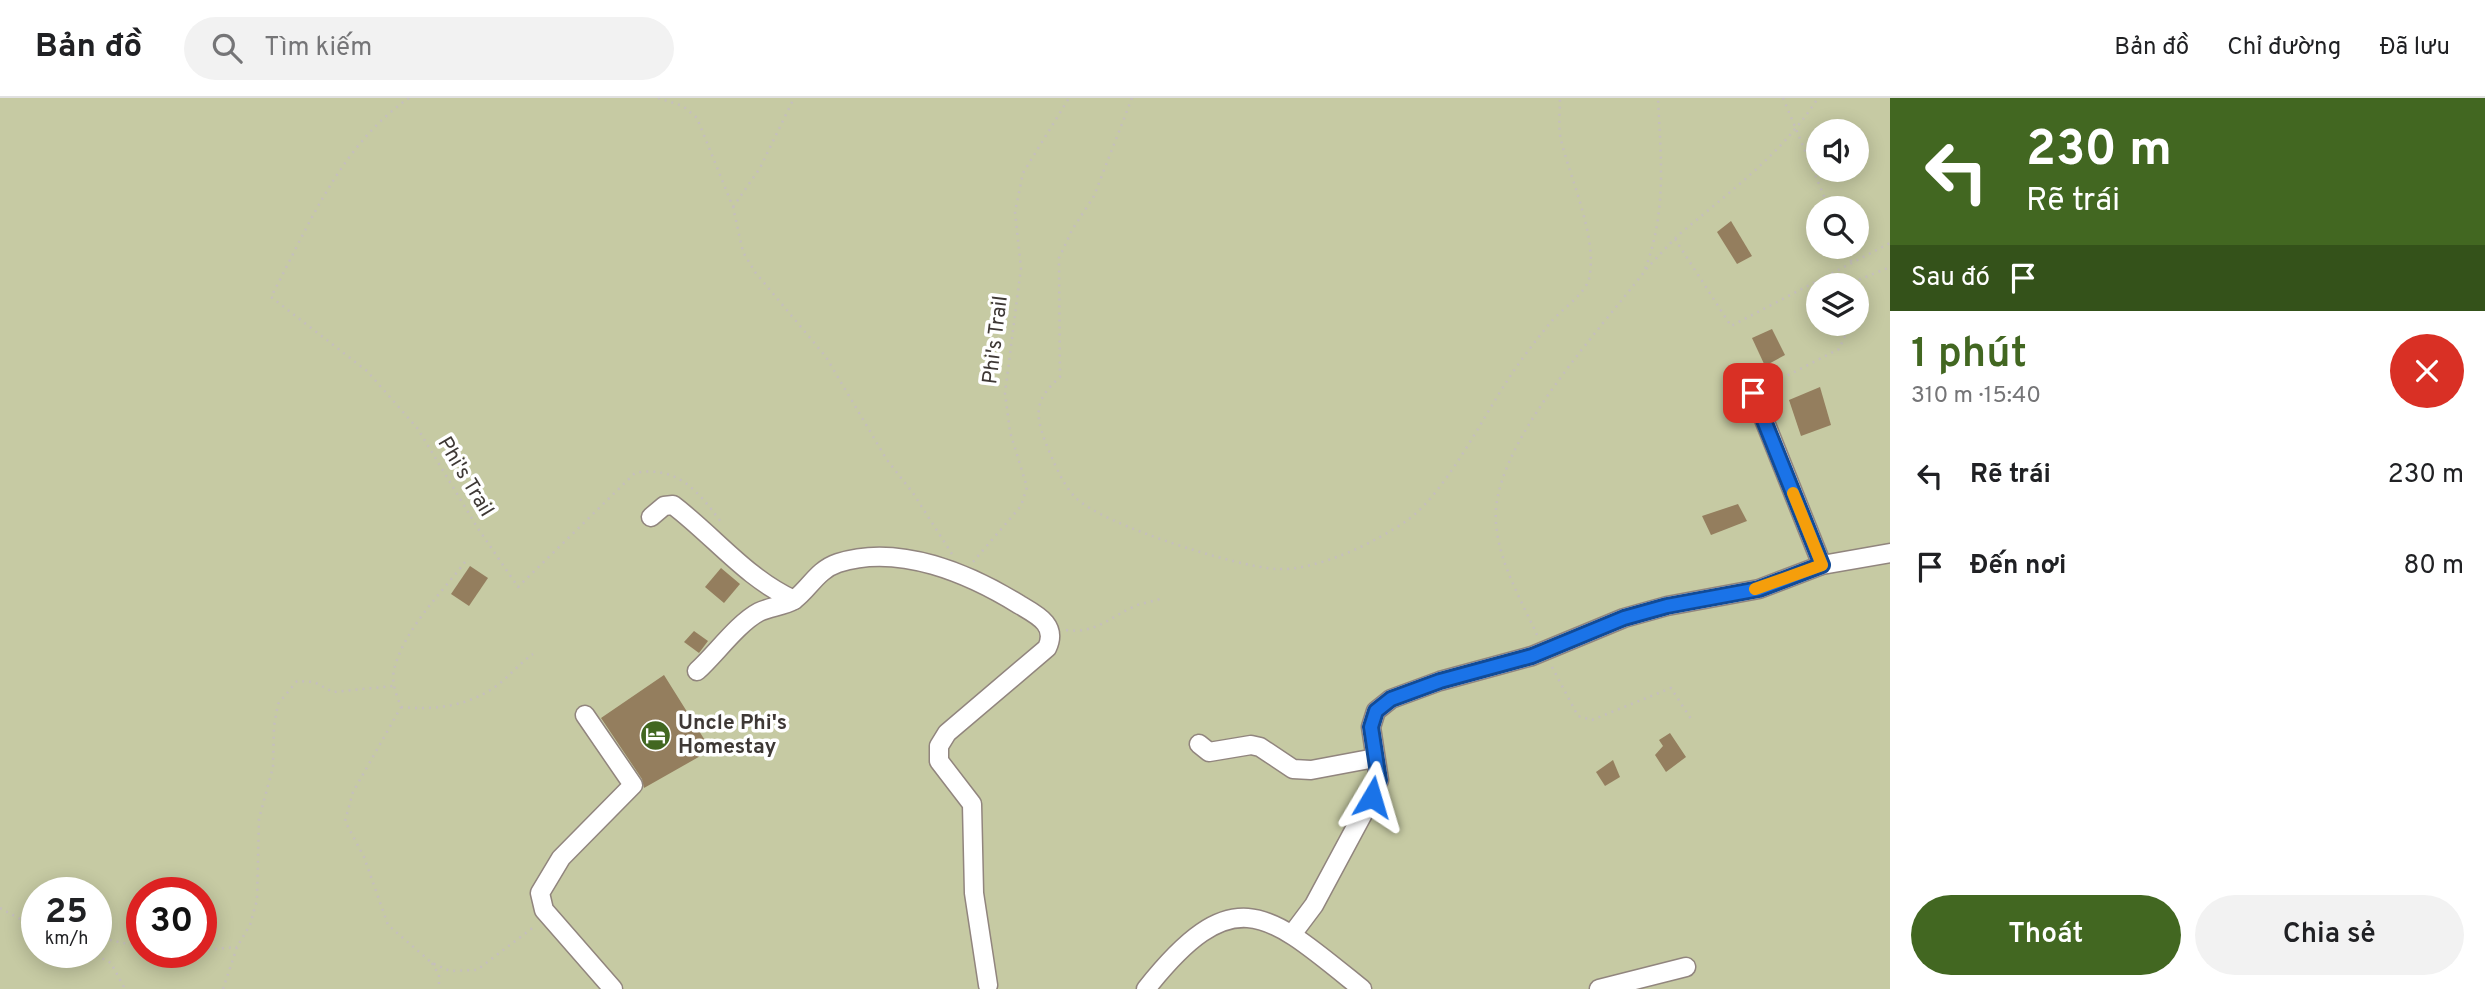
<!DOCTYPE html>
<html lang="vi">
<head>
<meta charset="utf-8">
<style>
	:root { --surface:#fff; --page:#f2f2f2; --text:#202124; --muted:#757577; --line:#e0e0e0; --accent:#426721 }
	body { margin:0; font-family:Overpass,sans-serif; background:var(--page); color:var(--text); height:100vh; display:flex; flex-direction:column; font-size:26px; white-space:nowrap }
	* { box-sizing:border-box; margin:0 }
	p { font-size:23px; color:var(--muted) }
	.icon { flex:none; width:38px; height:38px; fill:none; stroke:currentColor; stroke-width:2; stroke-linecap:round; stroke-linejoin:round }
	.map { position:relative; flex:1; overflow:hidden }
	.side { display:flex; flex-direction:column; background:var(--surface); width:595px }
	.side>* { flex:none }
	.banner { background:#426721; color:#fff; overflow:hidden }
	.controls { position:absolute; left:1806px; top:21px; display:grid; gap:14px }
	.controls a { display:grid; place-items:center; width:63px; height:63px; border-radius:50%; background:var(--surface); box-shadow:0 4px 18px #0003; font-size:35px }
	.speed { position:absolute; left:21px; top:779px; display:flex; gap:14px; font-size:35px; font-weight:700; text-align:center }
	.speed>* { display:grid; place-content:center; width:91px; height:91px; border-radius:50%; background:var(--surface); box-shadow:0 4px 18px #0003; line-height:1 }
	.speed small { font-size:18px; font-weight:400 }
	.speed .limit { border:10px solid #d22; background:#fff; color:#111 }
	.pin { position:absolute; display:grid; place-items:center; width:60px; height:60px; color:#fff; margin:-30px; border-radius:14px; box-shadow:0 4px 10px #0006 }
	.me { position:absolute; width:77px; margin:-38px; rotate:7deg; stroke-linejoin:round; filter:drop-shadow(0 0 5px #0008) }
	.turn { display:flex; align-items:center; gap:24px; height:147px; padding:0 21px; font-size:32px }
	.turn .icon { width:91px; height:91px; stroke-width:2.5 }
	.turn b { display:block; font-size:49px; line-height:60px }
	.then { display:flex; align-items:center; height:66px; padding:0 21px; background:#0003; gap:14px; font-size:26px }
	.round { display:grid; place-items:center; flex:none; width:74px; height:74px; border-radius:37px; background:var(--page) }
	.summary { display:flex; align-items:center; justify-content:space-between; height:119px; padding:0 21px }
	h1 { font-size:42px; font-weight:600; line-height:52px; color:var(--accent) }
	.cta { display:flex; gap:14px; margin-top:auto; padding:14px 21px }
	.cta a { flex:1; height:80px; border-radius:42px; background:var(--accent); color:#fff; font-size:28px; font-weight:600; line-height:80px; text-align:center }
	.cta a+a { background:var(--page); color:var(--text) }
	ul { padding:0; list-style:none }
	li { display:flex; align-items:center; gap:21px; height:91px; padding:0 21px }
	li div { flex:1 }
	li b { display:block; font-size:26px }
	li em { font-style:normal }
	header { display:flex; align-items:center; gap:42px; box-sizing:border-box; height:98px; padding:0 35px; background:var(--surface); border-bottom:2px solid var(--line) }
	header strong { font-size:33px }
	nav { display:flex; gap:38px; margin-inline-start:auto; font-size:24px }
	.search { width:490px; height:63px; background:var(--page); display:flex; align-items:center; gap:18px; box-sizing:border-box; padding:0 24px; border-radius:38px; color:var(--muted); font-size:26px }
	main { display:flex; flex:1; min-height:0 }
	.map>svg:first-child { display:block }
	.forest { fill:#c6caa3; fill-rule:evenodd }
	.building { fill:#947e5e }
	.lines { fill:none; stroke-linecap:round; stroke-linejoin:round }
	.minor-casing { stroke:#91857e; stroke-width:21 }
	.path { stroke:#c5bfbc; stroke-width:2.5; stroke-dasharray:2 5; stroke-linecap:butt }
	.minor { stroke:#fff; stroke-width:18 }
	.route-casing { stroke:#114b97; stroke-width:18 }
	.route { stroke:#1a73e8; stroke-width:12 }
	.slow { stroke:#f59e0b; stroke-width:12 }
	.labels { text-anchor:middle; dominant-baseline:central; stroke-width:7; stroke-linejoin:round; paint-order:stroke }
	.street-label { font-size:21px; fill:#3e3835; stroke:#fff }
	.poi-label { font-size:21px; font-weight:bold; fill:#3e3835; stroke:#fff; text-anchor:start }
</style>
</head>
<body>
<header>
<strong>Bản đồ</strong>
<div class="search"><svg class="icon" aria-label="search" viewBox="0 0 24 24"><circle cx="10" cy="10" r="6"/><path d="M15 15l6 6"/></svg>Tìm kiếm</div>
<nav><a>Bản đồ</a><a>Chỉ đường</a><a>Đã lưu</a></nav>
</header>
<main>
<div class="map">
<svg width="1890" height="891" viewBox="0 0 1890 891">
	<rect width="100%" height="100%" fill="#fff9f6"/>
	<!-- forest -->
	<path class="forest" d="M0,0h1890v891h-1890zM1818,33h39v39h-39zM1818,110h39v39h-39zM1818,187h39v39h-39zM37,794h59v60h-59zM142,794h59v60h-59z"/>
	<!-- building -->
	<g class="building">
		<polygon points="1731,123 1752,158 1737,166 1717,134"/>
		<polygon points="1772,231 1785,257 1765,268 1752,240"/>
		<polygon points="1820,289 1831,327 1801,338 1789,302"/>
		<polygon points="1738,406 1747,423 1711,437 1702,418"/>
		<polygon points="470,468 488,480 469,508 451,496"/>
		<polygon points="721,470 740,486 724,505 705,489"/>
		<polygon points="694,533 708,543 699,555 684,544"/>
		<polygon points="664,577 711,652 644,690 642,681 601,620"/>
		<polygon points="1670,635 1686,659 1666,674 1655,657 1663,648 1659,642"/>
		<polygon points="1613,662 1620,679 1605,688 1596,674"/>
	</g>
	<g class="lines">
		<defs>
			<g id="minor">
				<polyline points="1753,294 1822,467"/>
				<path d="M651,419l13,-11 9,-1c41,31 73,73 121,95"/>
				<path d="M697,573c18,-16 41,-48 62,-59 10,-5 25,-6 35,-12 16,-12 23,-30 44,-37 61,-20 132,11 182,42 17,10 38,20 27,43l-100,85 -8,13v15l33,43 2,89 14,92"/>
				<polyline points="585,617 633,687 561,760 540,795 544,812 613,891"/>
				<polyline points="1199,646 1209,654 1251,647 1260,649 1293,671 1311,672 1375,660"/>
				<polyline points="1293,835 1314,807 1372,699 1379,682 1371,629 1376,613 1391,601 1440,583 1532,558 1624,520 1667,508 1759,491 1822,467 1890,455"/>
				<path d="M1146,891c89,-112 122,-76 216,0"/>
				<polyline points="1599,891 1686,869"/>
			</g>
		</defs>
		<!-- minor casing -->
		<use href="#minor" class="minor-casing"/>
		<!-- path -->
		<g class="path">
			<path d="M409,0c-69,48 -100,127 -138,199l96,74 51,58 59,98 41,60 117,-114c42,-8 63,18 86,49"/>
			<polyline points="658,0 683,8 697,20 733,109 743,154 755,174 826,259 887,362 913,395 952,456"/>
			<path d="M1132,0l-38,98 -22,34 -13,28 1,119c-24,22 -26,34 -15,64 7,17 17,43 30,56 27,28 162,70 202,72 40,2 100,-27 132,-50 37,-28 72,-98 98,-138 13,-20 28,-40 44,-59 10,-12 34,-28 38,-43 9,-41 -18,-98 -28,-139 -3,-13 -1,-28 -1,-42"/>
			<polyline points="1783,0 1829,110"/>
			<polyline points="733,109 760,70 794,0"/>
			<polyline points="1675,141 1731,228 1890,145"/>
			<polyline points="1845,149 1852,165"/>
			<path d="M1646,171c14,-14 27,-30 42,-42 48,-40 96,-76 130,-129"/>
			<polyline points="1846,187 1890,169"/>
			<polyline points="1769,287 1839,251 1846,236 1844,226"/>
			<path d="M465,464c-25,33 -61,67 -71,108 -3,13 3,26 7,37l-48,85 -8,29 19,36 24,68 44,38 18,8 27,-1 58,-44"/>
			<polyline points="973,464 1021,408 1027,389 1010,334 1005,295 1021,170 1015,114 1023,75 1069,0"/>
			<path d="M1066,532c29,4 43,-12 67,-23 8,-4 18,-5 27,-8"/>
			<path d="M1537,537c-17,-38 -44,-82 -41,-126 6,-74 102,-177 148,-237 23,-59 17,-112 14,-174"/>
			<polyline points="1552,569 1578,618 1592,622 1671,590 1691,621"/>
			<path d="M401,609c30,3 60,0 86,-15 17,-9 30,-27 46,-38"/>
			<polyline points="0,810 37,830"/>
			<polyline points="96,839 142,849"/>
			<polyline points="90,854 111,865 125,891"/>
			<polyline points="180,854 237,849"/>
			<polyline points="432,865 439,877 439,891"/>
			<polyline points="223,891 237,849 250,827 257,802 259,721 273,669 274,628 278,606 297,583 314,584 333,594 393,588"/>
		</g>
		<!-- minor -->
		<use href="#minor" class="minor"/>
	</g>
	<g class="lines">
		<defs>
			<polyline id="route" points="1372,699 1379,682 1371,629 1376,613 1391,601 1440,583 1532,558 1624,520 1667,508 1759,491 1822,467 1753,295"/>
		</defs>
		<!-- route casing -->
		<use href="#route" class="route-casing"/>
		<!-- route -->
		<use href="#route" class="route"/>
		<!-- slow -->
		<polyline class="slow" points="1755,491 1822,467 1793,395"/>
	</g>
	<!-- icons -->
	<defs>
		<symbol id="hotel-disc" viewBox="-11 -11 22 22"><circle r="9.5" fill="#426721" stroke="#fff"/><path d="M-6-4.5h1.5V1H6V5H4.5V3h-9V5H-6ZM-4 0a1.8 1.8 0 1 1 3.6 0ZM.5 0V-2.5h3Q6-2.5 6 0Z" fill="#fff"/></symbol>
	</defs>
	<g fill-rule="evenodd">
		<use href="#hotel-disc" x="638" y="620" width="35" height="35"/>
	</g>
	<g class="labels">
		<!-- street labels -->
		<g class="street-label">
			<text transform="translate(996 242) rotate(-83)">Phi's Trail</text>
			<text transform="translate(465 379) rotate(59)">Phi's Trail</text>
		</g>
		<!-- poi labels -->
		<g class="poi-label">
			<text x="678" y="625">Uncle Phi's<tspan x="678" dy="24">Homestay</tspan></text>
		</g>
	</g>
</svg>
<div class="controls">
<a><svg class="icon" aria-label="sound" viewBox="0 0 24 24"><path d="M4 9h4l5-4v14l-5-4H4zM17 9q2 3 0 6"/></svg></a>
<a><svg class="icon" aria-label="search" viewBox="0 0 24 24"><circle cx="10" cy="10" r="6"/><path d="M15 15l6 6"/></svg></a>
<a><svg class="icon" aria-label="layers" viewBox="0 0 24 24"><path d="M12 4l9 5-9 5-9-5zM3 14l9 5 9-5"/></svg></a>
</div>
<div class="speed"><div>25<small>km/h</small></div><div class="limit">30</div></div>
<div class="pin" style="left:1753px;top:295px;background:#d93025"><svg class="icon" aria-label="arrive" viewBox="0 0 24 24"><path d="M6 21V4h12l-3 4 3 4H6"/></svg></div>
<svg class="me" style="left:1372px;top:699px" viewBox="-20 -20 40 40"><path d="M0-17L14 15 0 8-14 15z" fill="#1a73e8" stroke="#fff" stroke-width="4"/></svg>
</div>
<section class="side">
<div class="banner">
<div class="turn"><svg class="icon" aria-label="left" viewBox="0 0 24 24"><path d="M17 20v-9H6M10 6l-5 5 5 5"/></svg><div><b>230 m</b>Rẽ trái</div></div>
<div class="then">Sau đó<svg class="icon" aria-label="arrive" viewBox="0 0 24 24"><path d="M6 21V4h12l-3 4 3 4H6"/></svg></div>
</div>
<div class="summary"><div><h1>1 phút</h1><p>310 m · 15:40</p></div><a class="round" style="background:#d93025;color:#fff"><svg class="icon" aria-label="close" viewBox="0 0 24 24"><path d="M6 6l12 12M18 6L6 18"/></svg></a></div>
<ul>
<li><svg class="icon" aria-label="left" viewBox="0 0 24 24"><path d="M17 20v-9H6M10 6l-5 5 5 5"/></svg><div><b>Rẽ trái</b></div><em>230 m</em></li>
<li><svg class="icon" aria-label="arrive" viewBox="0 0 24 24"><path d="M6 21V4h12l-3 4 3 4H6"/></svg><div><b>Đến nơi</b></div><em>80 m</em></li>
</ul>
<div class="cta"><a>Thoát</a><a>Chia sẻ</a></div>
</section>
</main>
</body>
</html>
